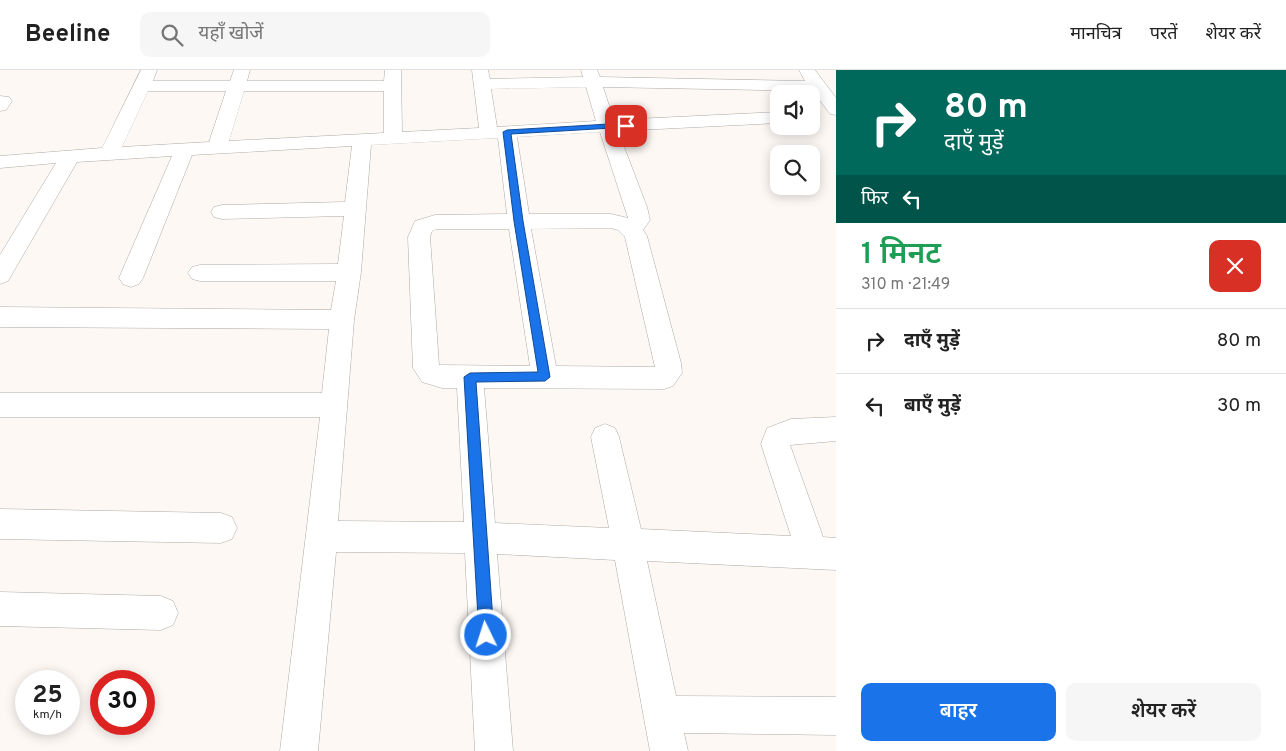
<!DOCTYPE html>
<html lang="hi">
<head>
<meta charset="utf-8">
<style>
	:root { --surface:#fff; --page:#f6f6f6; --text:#222; --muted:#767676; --line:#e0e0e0; --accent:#1a73e8 }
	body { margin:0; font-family:Overpass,"Noto Sans Devanagari",sans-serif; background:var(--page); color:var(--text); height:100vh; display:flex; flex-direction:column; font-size:19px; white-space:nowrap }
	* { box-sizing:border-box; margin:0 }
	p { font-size:16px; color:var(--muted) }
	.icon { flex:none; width:28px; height:28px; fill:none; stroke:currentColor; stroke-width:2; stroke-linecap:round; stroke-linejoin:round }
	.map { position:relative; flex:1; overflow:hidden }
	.panel { display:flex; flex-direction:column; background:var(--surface); width:450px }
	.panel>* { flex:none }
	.banner { background:#00695c; color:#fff; overflow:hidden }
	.buttons { position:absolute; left:770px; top:15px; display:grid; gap:10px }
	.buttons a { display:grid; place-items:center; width:50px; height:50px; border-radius:10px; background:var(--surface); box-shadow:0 2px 12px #0003; font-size:25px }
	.speed { position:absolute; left:15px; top:600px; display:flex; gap:10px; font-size:25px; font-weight:700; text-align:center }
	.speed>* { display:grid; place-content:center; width:65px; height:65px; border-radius:50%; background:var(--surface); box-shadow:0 2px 12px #0003; line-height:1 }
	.speed small { font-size:12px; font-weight:400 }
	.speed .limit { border:8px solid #d22; background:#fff; color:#111 }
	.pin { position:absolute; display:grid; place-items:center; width:42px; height:42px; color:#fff; margin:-21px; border-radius:10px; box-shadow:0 2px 8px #0006 }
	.me { position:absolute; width:55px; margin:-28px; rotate:356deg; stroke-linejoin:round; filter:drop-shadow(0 0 4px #0008) }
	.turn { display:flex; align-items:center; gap:18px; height:105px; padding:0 25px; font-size:22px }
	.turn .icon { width:65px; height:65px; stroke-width:2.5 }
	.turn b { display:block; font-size:35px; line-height:42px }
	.then { display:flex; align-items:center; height:48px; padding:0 25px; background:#0003; gap:10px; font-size:19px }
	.round { display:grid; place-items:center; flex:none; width:52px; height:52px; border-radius:10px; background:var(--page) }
	.summary { display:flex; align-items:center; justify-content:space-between; height:85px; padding:0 25px }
	h1 { font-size:30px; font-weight:600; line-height:38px; color:#1e9e55 }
	.button { display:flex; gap:10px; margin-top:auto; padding:10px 25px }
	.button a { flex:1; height:58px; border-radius:10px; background:var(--accent); color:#fff; font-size:20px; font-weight:600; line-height:58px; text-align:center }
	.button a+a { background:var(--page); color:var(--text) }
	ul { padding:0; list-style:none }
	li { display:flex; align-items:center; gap:15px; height:65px; padding:0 25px; border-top:1px solid var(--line) }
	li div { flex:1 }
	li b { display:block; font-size:19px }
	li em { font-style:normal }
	header { display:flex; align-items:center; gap:30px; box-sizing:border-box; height:70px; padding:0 25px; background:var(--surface); border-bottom:1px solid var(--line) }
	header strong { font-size:24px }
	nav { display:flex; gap:28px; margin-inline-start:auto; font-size:18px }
	.search { width:350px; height:45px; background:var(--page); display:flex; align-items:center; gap:12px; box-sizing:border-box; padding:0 18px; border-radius:10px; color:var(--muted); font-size:19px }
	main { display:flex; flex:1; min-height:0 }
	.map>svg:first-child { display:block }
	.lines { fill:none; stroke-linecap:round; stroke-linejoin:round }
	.minor-casing { stroke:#adaaa5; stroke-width:1 }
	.minor { fill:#fff; fill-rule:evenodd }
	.route { fill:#1a73e8; stroke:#114b97 }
</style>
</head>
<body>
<header>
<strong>Beeline</strong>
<div class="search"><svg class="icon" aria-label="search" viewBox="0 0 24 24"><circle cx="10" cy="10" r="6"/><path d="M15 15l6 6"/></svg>यहाँ खोजें</div>
<nav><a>मानचित्र</a><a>परतें</a><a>शेयर करें</a></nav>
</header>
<main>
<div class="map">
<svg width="836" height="681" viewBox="0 0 836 681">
	<rect width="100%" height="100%" fill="#fdf8f4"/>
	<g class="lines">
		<defs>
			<g id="minor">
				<path d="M141,0h16l-4,11h77l4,-11h16l-3,11h137l1,-11h16l1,62 77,-4 -7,-58h16l2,9 93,-2 -2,-7h16l3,7 205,4 -6,-11h16l21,28v17l-6,-1 -17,-23 -210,-4 11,33 165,-8v11l-161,8 29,76 3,13 -7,10 4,6 34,127 1,10 -9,13 -9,3 -180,-1 11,135 114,5 -18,-91 4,-9 10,-4 10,4 4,9 22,92 150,7 -30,-92 6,-16 24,-9 45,-2v24l-46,4 33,92 13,1v32l-189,-9 29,135 160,1v38l-152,-2 4,18h-38l-35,-191 -118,-6 16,197h-38l-10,-198 -129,-1 -18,199h-38l40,-334h-320v-24h322l7,-64 -329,-2v-20l331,3 5,-29h-136l-8,-2 -4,-6 4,-6 8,-2 138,-1 6,-48 -122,3 -8,-2 -3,-5 3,-5 8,-2 123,-3 7,-56 -160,9 -49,123 -4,6 -8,3 -8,-3 -4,-6 53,-122 -95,6 -69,119 -8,3v-29l56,-92 -56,5v-12l102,-8zM586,17l10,34 -99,6 -6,-38zM148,21h78l-17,51 -87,5zM244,21h140v42l-155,8zM600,62l28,86 -17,-4h-82l-12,-77zM498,68l9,76 -72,1 -20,6 -7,16 5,131 9,14 20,6h15l7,134 -126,-1 16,-201 7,-48 10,-127zM611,158l7,2 7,7 30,130 -99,-1 -25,-137zM436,159h73l21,137 -91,-1 -9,-128 2,-6z"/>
				<polygon points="0,26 9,27 12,31 6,40 0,41"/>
				<polygon points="0,439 221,443 232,447 237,458 232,469 221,473 0,469"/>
				<polygon points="0,522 161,526 173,531 178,543 173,555 161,560 0,556"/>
			</g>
		</defs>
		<!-- minor casing -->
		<use href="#minor" class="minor-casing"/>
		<!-- minor -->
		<use href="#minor" class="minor"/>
	</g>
	<!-- route -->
	<polygon class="route" points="626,53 629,54 629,57 511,64 523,151 550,307 545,311 476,312 494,565 492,570 486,572 481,570 479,565 464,307 470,303 538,302 514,151 503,62 507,60"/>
</svg>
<div class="buttons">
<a><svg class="icon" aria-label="sound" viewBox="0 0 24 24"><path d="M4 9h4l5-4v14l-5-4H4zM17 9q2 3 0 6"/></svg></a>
<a><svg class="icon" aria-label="search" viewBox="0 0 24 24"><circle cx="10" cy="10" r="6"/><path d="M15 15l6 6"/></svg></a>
</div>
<div class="speed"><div>25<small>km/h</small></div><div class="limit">30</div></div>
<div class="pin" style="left:626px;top:56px;background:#d93025"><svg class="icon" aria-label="arrive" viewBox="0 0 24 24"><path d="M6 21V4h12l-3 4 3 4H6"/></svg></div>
<svg class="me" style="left:486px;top:565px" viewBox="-20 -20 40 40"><circle r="17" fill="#1a73e8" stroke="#fff" stroke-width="3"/><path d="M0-11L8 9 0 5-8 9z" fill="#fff"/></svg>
</div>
<section class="panel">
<div class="banner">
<div class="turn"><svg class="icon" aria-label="right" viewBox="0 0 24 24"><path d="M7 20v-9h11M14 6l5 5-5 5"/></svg><div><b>80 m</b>दाएँ मुड़ें</div></div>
<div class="then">फिर<svg class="icon" aria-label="left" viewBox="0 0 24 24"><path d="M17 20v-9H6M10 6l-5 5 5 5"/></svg></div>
</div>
<div class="summary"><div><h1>1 मिनट</h1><p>310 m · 21:49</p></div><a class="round" style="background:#d93025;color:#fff"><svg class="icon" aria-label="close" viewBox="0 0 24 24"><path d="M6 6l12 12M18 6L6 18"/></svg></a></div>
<ul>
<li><svg class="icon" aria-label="right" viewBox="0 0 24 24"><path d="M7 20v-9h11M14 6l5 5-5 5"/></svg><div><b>दाएँ मुड़ें</b></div><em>80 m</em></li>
<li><svg class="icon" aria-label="left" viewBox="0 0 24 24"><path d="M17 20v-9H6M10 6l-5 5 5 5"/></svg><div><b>बाएँ मुड़ें</b></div><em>30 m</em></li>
</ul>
<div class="button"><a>बाहर</a><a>शेयर करें</a></div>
</section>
</main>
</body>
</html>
